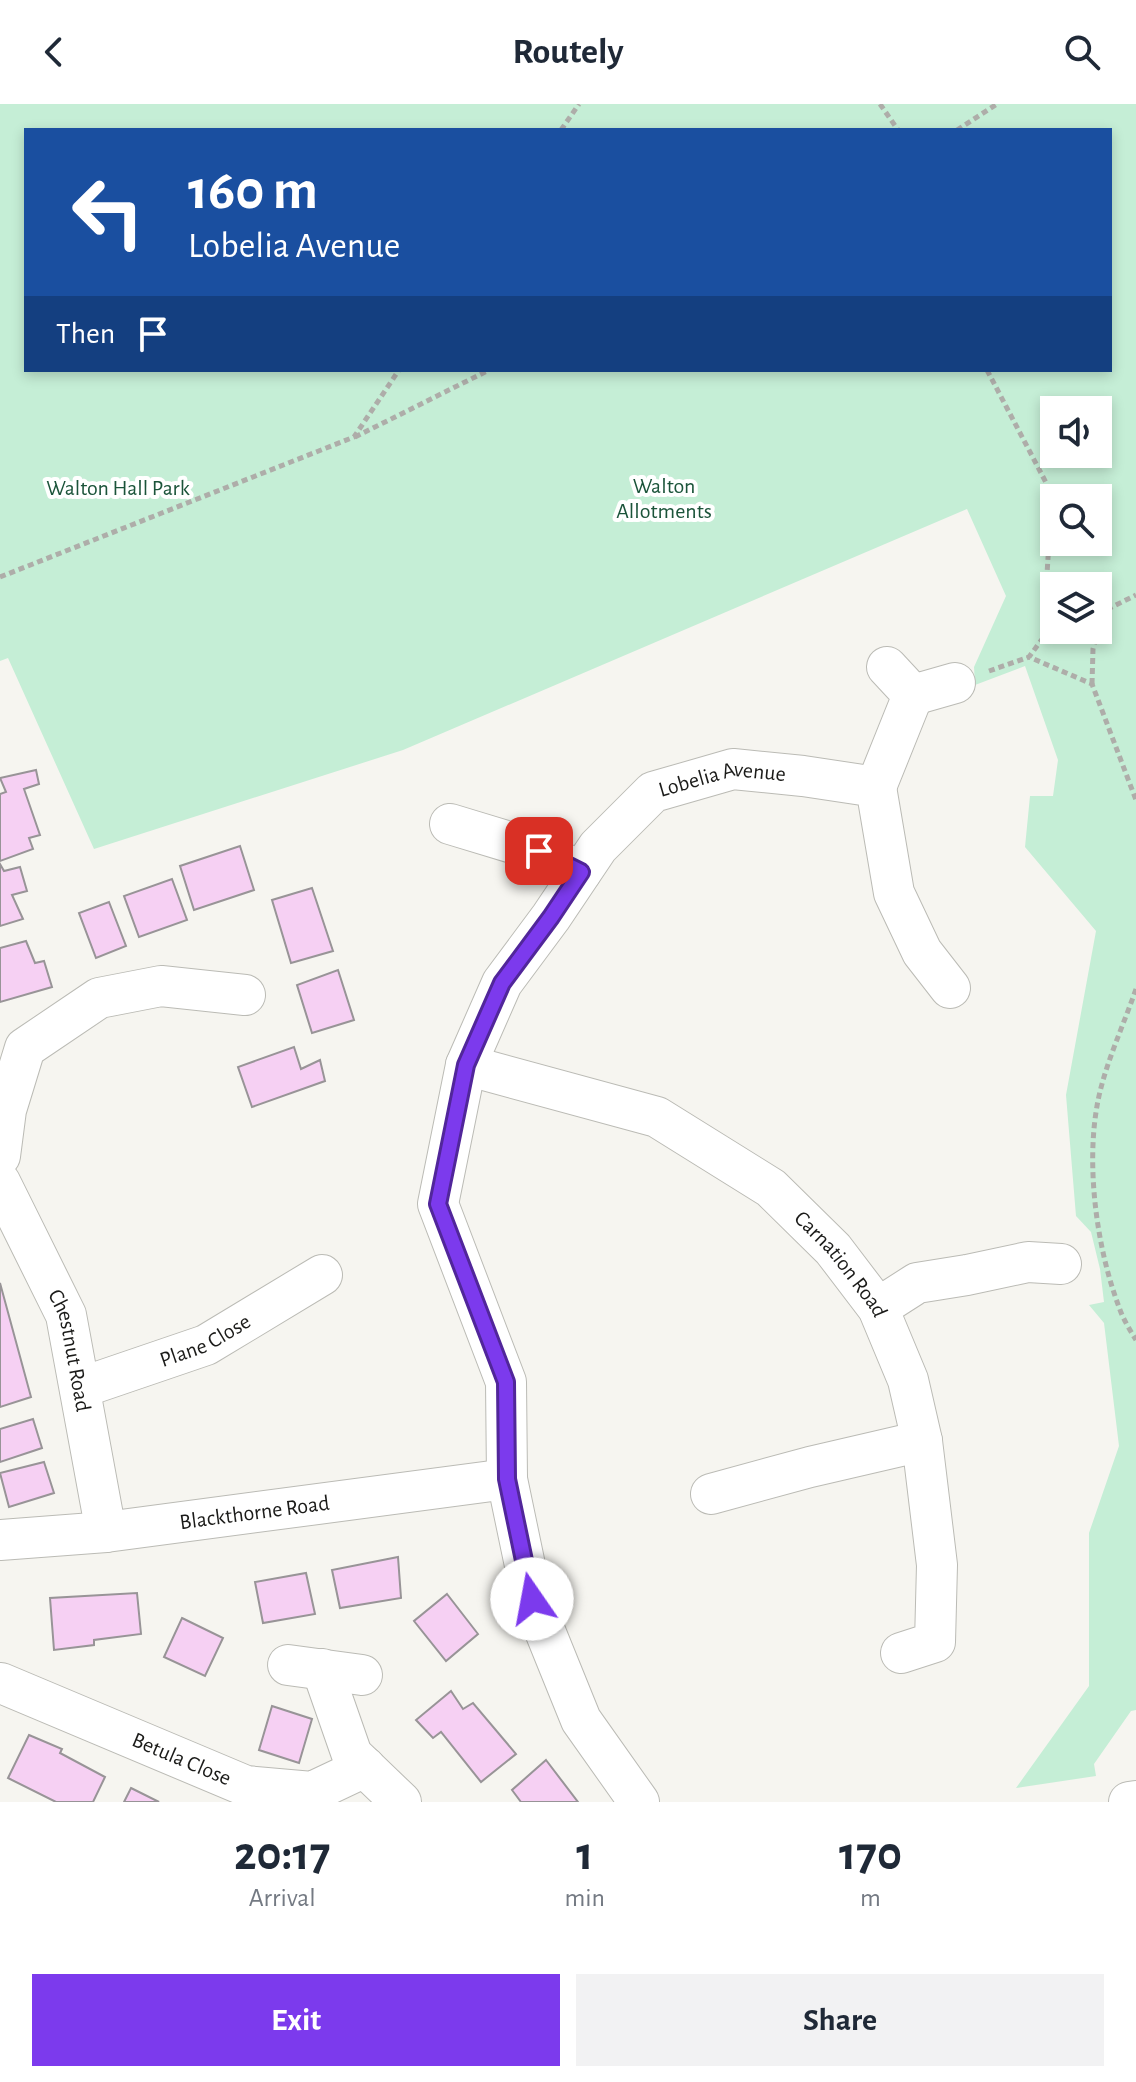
<!DOCTYPE html>
<html lang="en">
<head>
<meta charset="utf-8">
<style>
	:root { --surface:#fff; --page:#f2f2f3; --text:#1f2937; --muted:#747a83; --accent:#7c3aed }
	body { margin:0; font-family:"Alegreya Sans",sans-serif; background:var(--page); color:var(--text); height:100vh; display:flex; flex-direction:column; font-size:30px; white-space:nowrap }
	* { box-sizing:border-box; margin:0 }
	p { font-size:26px; color:var(--muted) }
	.icon { flex:none; width:44px; height:44px; fill:none; stroke:currentColor; stroke-width:2; stroke-linecap:round; stroke-linejoin:round }
	.map { position:relative; height:1698px; overflow:hidden }
	.sheet { display:flex; flex-direction:column; background:var(--surface); flex:1 }
	.sheet>* { flex:none }
	.hud { position:absolute; left:24px; top:24px; width:1088px; height:244px; border-radius:0px; box-shadow:0 4px 12px #0003; background:#1a4fa0; color:#fff; overflow:hidden }
	.fabs { position:absolute; left:1040px; top:292px; display:grid; gap:16px }
	.fabs a { display:grid; place-items:center; width:72px; height:72px; border-radius:0px; background:var(--surface); box-shadow:0 4px 12px #0003; font-size:40px }
	.pin { position:absolute; display:grid; place-items:center; width:68px; height:68px; color:#fff; margin:-34px; border-radius:16px; box-shadow:0 4px 12px #0006 }
	.me { position:absolute; width:88px; margin:-44px; rotate:348deg; stroke-linejoin:round; filter:drop-shadow(0 0 6px #0008) }
	.turn { display:flex; align-items:center; gap:28px; height:168px; padding:0 32px; font-size:36px }
	.turn .icon { width:104px; height:104px; stroke-width:2.5 }
	.turn b { display:block; font-size:56px; line-height:68px }
	.then { display:flex; align-items:center; height:76px; padding:0 32px; background:#0003; gap:16px; font-size:30px }
	.eta { display:flex; justify-content:space-evenly; align-items:center; height:136px; text-align:center }
	.eta b { font-size:48px; font-weight:700; line-height:56px }
	.primary-button { display:flex; gap:16px; margin-top:auto; padding:16px 32px }
	.primary-button a { flex:1; height:92px; border-radius:0px; background:var(--accent); color:#fff; font-size:32px; font-weight:700; line-height:92px; text-align:center }
	.primary-button a+a { background:var(--page); color:var(--text) }
	header { display:flex; justify-content:space-between; align-items:center; height:104px; padding:0 32px; background:var(--surface); font-size:36px; font-weight:700 }
	.map>svg:first-child { display:block }
	.green { fill:#c5eed6; fill-rule:evenodd }
	.building { fill:#f6d0f3; stroke:#989497; stroke-width:2 }
	.lines { fill:none; stroke-linecap:round; stroke-linejoin:round }
	.minor-casing { stroke:#bbbbb5; stroke-width:42 }
	.path { stroke:#aeada9; stroke-width:5; stroke-dasharray:6 4; stroke-linecap:butt }
	.minor { stroke:#fff; stroke-width:40 }
	.route-casing { stroke:#51269a; stroke-width:20 }
	.route { stroke:#7c3aed; stroke-width:14 }
	.labels { text-anchor:middle; dominant-baseline:central; stroke-width:8; stroke-linejoin:round; paint-order:stroke }
	.park-label { font-size:22px; fill:#1b543a; stroke:#fff }
	.street-label { font-size:22px; fill:#1b1b19; stroke:#fff }
</style>
</head>
<body>
<header><svg class="icon" aria-label="back" viewBox="0 0 24 24"><path d="M15 5l-7 7 7 7"/></svg>Routely<svg class="icon" aria-label="search" viewBox="0 0 24 24"><circle cx="10" cy="10" r="6"/><path d="M15 15l6 6"/></svg></header>
<div class="map">
<svg width="1136" height="1698" viewBox="0 0 1136 1698">
	<rect width="100%" height="100%" fill="#f6f5f0"/>
	<!-- green -->
	<path class="green" d="M0,0h1136v1606l-5,1 -37,53 2,12 -80,12 73,-102v-153l30,-87 -15,-123 -15,-18 15,-3 -4,-33 -9,-37 -15,-16 -10,-121 30,-164 -71,-84 5,-51h23l5,-36 -33,-94 -50,19 -1,-18 32,-71 -39,-87 -564,241 -309,99 -86,-191 -8,3zM1110,26v240h-1084v-240zM1054,306h44v44h-44zM1098,394v44h-44v-44zM1098,482v44h-44v-44z"/>
	<!-- building -->
	<g class="building">
		<polygon points="36,666 39,680 24,685 40,731 29,734 33,745 0,757 0,690 6,688 0,674"/>
		<polygon points="240,742 254,786 194,806 180,762"/>
		<polygon points="0,760 4,767 20,763 27,787 12,791 23,815 0,822"/>
		<polygon points="172,775 187,816 139,833 124,792"/>
		<polygon points="312,784 333,847 291,859 272,796"/>
		<polygon points="109,798 126,842 96,854 79,809"/>
		<polygon points="26,837 35,859 44,857 52,883 0,898 0,844"/>
		<polygon points="338,866 354,916 312,929 297,881"/>
		<polygon points="294,943 301,965 320,956 325,977 252,1003 238,963"/>
		<polygon points="0,1179 31,1293 0,1303"/>
		<polygon points="33,1315 42,1344 0,1358 0,1325"/>
		<polygon points="44,1358 54,1389 9,1403 0,1369"/>
		<polygon points="398,1453 401,1494 340,1504 332,1466"/>
		<polygon points="306,1469 315,1510 263,1519 255,1478"/>
		<polygon points="137,1489 141,1530 94,1536 94,1541 54,1546 50,1494"/>
		<polygon points="447,1490 478,1530 446,1557 414,1517"/>
		<polygon points="182,1514 223,1534 205,1572 164,1553"/>
		<polygon points="451,1587 463,1605 473,1599 516,1650 481,1678 441,1628 433,1634 416,1616"/>
		<polygon points="272,1602 312,1615 299,1659 259,1646"/>
		<polygon points="29,1631 62,1645 60,1649 105,1673 93,1698 56,1698 8,1674"/>
		<polygon points="546,1656 578,1698 521,1698 512,1686"/>
		<polygon points="131,1684 159,1698 124,1698"/>
	</g>
	<g class="lines">
		<defs>
			<g id="minor">
				<polyline points="913,591 955,579"/>
				<polyline points="876,683 913,591 887,563"/>
				<polyline points="450,720 539,747 581,768"/>
				<path id="s1" d="M466,961l191,52 114,71 62,61 45,59 30,72 14,61 15,124 -2,77 -34,11"/>
				<polyline points="0,1052 6,1006 25,944 99,894 161,882 245,891"/>
				<path id="s2" d="M0,1078l66,133 40,217"/>
				<polyline points="878,1204 917,1179 967,1171 1028,1158 1061,1160"/>
				<path id="s3" d="M80,1284l126,-43 116,-70"/>
				<polyline points="711,1390 810,1363 922,1337"/>
				<path id="s4" d="M0,1436l106,-8 401,-53"/>
				<polyline points="288,1561 362,1571"/>
				<polyline points="322,1565 352,1651 401,1698"/>
				<path id="s5" d="M1,1579l245,103 66,6 53,-25"/>
				<path id="s6" d="M639,1698l-58,-82 -49,-121 -25,-120 -1,-97 -68,-178 28,-139 36,-82 49,-66 47,-70 55,-55 80,-23 70,7 73,11 18,106 28,59 28,36"/>
				<polyline points="1129,1698 1136,1697"/>
			</g>
		</defs>
		<!-- minor casing -->
		<use href="#minor" class="minor-casing"/>
		<!-- path -->
		<g class="path">
			<polyline points="880,0 898,26"/>
			<polyline points="561,26 579,0"/>
			<polyline points="957,26 997,0"/>
			<polyline points="987,266 1052,390 1043,534"/>
			<polyline points="355,333 489,266"/>
			<polyline points="0,473 354,333 399,266"/>
			<polyline points="1098,510 1136,491"/>
			<polyline points="1062,526 1043,534 1029,553 1092,580 1136,696"/>
			<polyline points="989,567 1029,553"/>
			<polyline points="1092,580 1093,545 1103,508"/>
			<path d="M1136,885c-13,38 -32,77 -39,117 -11,62 0,143 22,201 4,12 11,23 17,33"/>
		</g>
		<!-- minor -->
		<use href="#minor" class="minor"/>
	</g>
	<g class="lines">
		<defs>
			<polyline id="route" points="532,1495 507,1375 506,1278 438,1100 466,961 502,879 551,813 581,768 539,747"/>
		</defs>
		<!-- route casing -->
		<use href="#route" class="route-casing"/>
		<!-- route -->
		<use href="#route" class="route"/>
	</g>
	<g class="labels">
		<!-- park labels -->
		<g class="park-label">
			<text x="664" y="382">Walton<tspan x="664" dy="25">Allotments</tspan></text>
			<text x="118" y="384">Walton Hall Park</text>
		</g>
		<!-- street labels -->
		<g class="street-label">
			<text stroke="none"><textPath href="#s6" startOffset="1188">Lobelia Avenue</textPath></text>
			<text stroke="none"><textPath href="#s1" startOffset="436">Carnation Road</textPath></text>
			<text stroke="none"><textPath href="#s3" startOffset="134">Plane Close</textPath></text>
			<text stroke="none"><textPath href="#s2" startOffset="184">Chestnut Road</textPath></text>
			<text stroke="none"><textPath href="#s4" startOffset="256">Blackthorne Road</textPath></text>
			<text stroke="none"><textPath href="#s5" startOffset="196">Betula Close</textPath></text>
		</g>
	</g>
</svg>
<div class="fabs">
<a><svg class="icon" aria-label="sound" viewBox="0 0 24 24"><path d="M4 9h4l5-4v14l-5-4H4zM17 9q2 3 0 6"/></svg></a>
<a><svg class="icon" aria-label="search" viewBox="0 0 24 24"><circle cx="10" cy="10" r="6"/><path d="M15 15l6 6"/></svg></a>
<a><svg class="icon" aria-label="layers" viewBox="0 0 24 24"><path d="M12 4l9 5-9 5-9-5zM3 14l9 5 9-5"/></svg></a>
</div>
<div class="pin" style="left:539px;top:747px;background:#d93025"><svg class="icon" aria-label="arrive" viewBox="0 0 24 24"><path d="M6 21V4h12l-3 4 3 4H6"/></svg></div>
<svg class="me" style="left:532px;top:1495px" viewBox="-20 -20 40 40"><circle r="19" fill="#fff"/><path d="M0-13L10 11 0 6-10 11z" fill="#7c3aed"/></svg>
<div class="hud">
<div class="turn"><svg class="icon" aria-label="left" viewBox="0 0 24 24"><path d="M17 20v-9H6M10 6l-5 5 5 5"/></svg><div><b>160 m</b>Lobelia Avenue</div></div>
<div class="then">Then<svg class="icon" aria-label="arrive" viewBox="0 0 24 24"><path d="M6 21V4h12l-3 4 3 4H6"/></svg></div>
</div>
</div>
<section class="sheet">
<div class="eta">
<div><b>20:17</b><p>Arrival</p></div>
<div><b>1</b><p>min</p></div>
<div><b>170</b><p>m</p></div>
</div>
<div class="primary-button"><a>Exit</a><a>Share</a></div>
</section>
</body>
</html>
